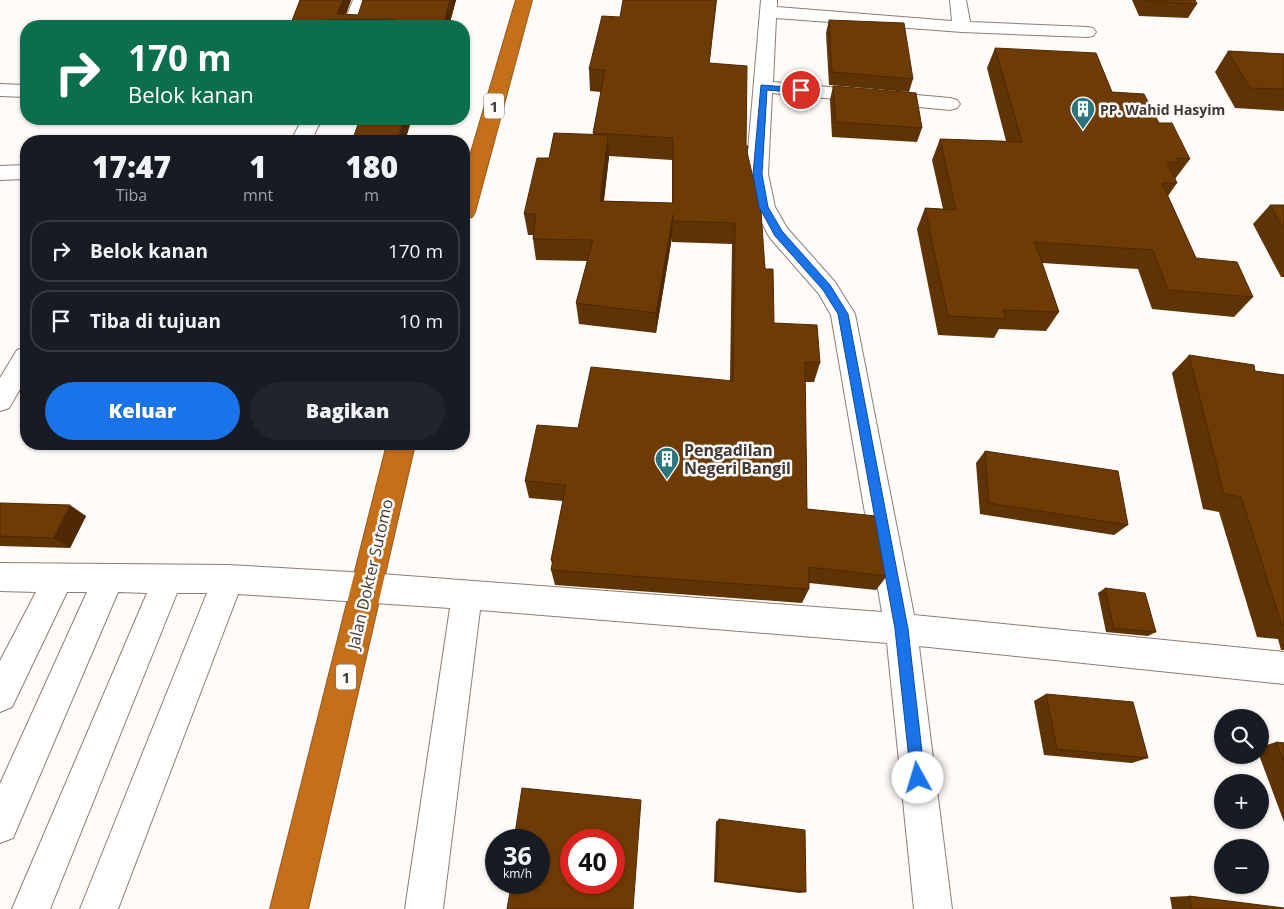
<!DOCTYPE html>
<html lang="id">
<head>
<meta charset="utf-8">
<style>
	:root { --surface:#171b24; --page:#20242c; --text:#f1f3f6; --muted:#9ea1a6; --line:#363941; --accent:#1a73e8 }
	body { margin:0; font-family:"Open Sans",sans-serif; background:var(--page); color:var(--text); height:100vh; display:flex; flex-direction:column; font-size:19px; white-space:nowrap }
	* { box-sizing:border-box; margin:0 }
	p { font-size:16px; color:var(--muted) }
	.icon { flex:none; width:28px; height:28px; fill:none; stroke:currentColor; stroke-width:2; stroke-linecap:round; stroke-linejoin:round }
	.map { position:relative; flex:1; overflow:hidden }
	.details { position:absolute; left:20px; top:135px; width:450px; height:315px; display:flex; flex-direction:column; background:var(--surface); border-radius:20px; box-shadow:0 1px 4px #0004 }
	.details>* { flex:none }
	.hud { position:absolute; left:20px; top:20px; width:450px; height:105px; border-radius:20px; box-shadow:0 1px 4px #0004; background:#0b6e4f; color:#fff; overflow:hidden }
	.tools { position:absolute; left:1214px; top:709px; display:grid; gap:10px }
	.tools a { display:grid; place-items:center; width:55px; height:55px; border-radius:50%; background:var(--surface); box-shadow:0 1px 4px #0004; font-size:25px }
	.speed { position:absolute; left:485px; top:829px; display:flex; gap:10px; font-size:25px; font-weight:700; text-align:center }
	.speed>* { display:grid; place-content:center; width:65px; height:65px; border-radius:50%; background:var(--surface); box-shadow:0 1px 4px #0004; line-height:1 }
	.speed small { font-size:12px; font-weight:400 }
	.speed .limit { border:8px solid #d22; background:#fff; color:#111 }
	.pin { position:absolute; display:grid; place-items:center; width:42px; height:42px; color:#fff; margin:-21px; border:2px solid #fff; border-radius:50%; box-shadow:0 1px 5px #0007 }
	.me { position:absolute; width:55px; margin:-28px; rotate:354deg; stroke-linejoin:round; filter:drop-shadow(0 0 4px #0008) }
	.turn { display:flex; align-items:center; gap:18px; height:105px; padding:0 25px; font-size:22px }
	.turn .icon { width:65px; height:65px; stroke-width:2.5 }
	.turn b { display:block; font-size:35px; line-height:42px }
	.eta { display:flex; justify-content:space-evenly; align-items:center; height:85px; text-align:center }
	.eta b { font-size:30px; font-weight:800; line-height:35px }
	.action { display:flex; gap:10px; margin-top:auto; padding:10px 25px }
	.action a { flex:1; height:58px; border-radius:30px; background:var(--accent); color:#fff; font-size:20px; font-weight:800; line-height:58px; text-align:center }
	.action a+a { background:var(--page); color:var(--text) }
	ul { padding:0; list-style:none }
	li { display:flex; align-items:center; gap:15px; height:62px; margin:0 10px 8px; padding:0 15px; border:2px solid var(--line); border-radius:20px }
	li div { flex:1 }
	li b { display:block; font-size:19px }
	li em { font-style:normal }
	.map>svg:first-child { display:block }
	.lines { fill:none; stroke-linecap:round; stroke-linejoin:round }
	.minor-casing { stroke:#8e7d72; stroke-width:2 }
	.highway-casing { stroke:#965c23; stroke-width:2 }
	.minor { fill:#fff; fill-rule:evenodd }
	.highway { fill:#c56f1a; fill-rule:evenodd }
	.wall { fill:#5f3303; fill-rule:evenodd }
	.shaded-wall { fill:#4e2903 }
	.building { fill:#6f3b04; stroke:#4e2903; fill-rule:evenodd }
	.route { fill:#1a73e8; stroke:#114b97 }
	.labels { text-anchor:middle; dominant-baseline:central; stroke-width:5; stroke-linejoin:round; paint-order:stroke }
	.far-poi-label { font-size:14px; font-weight:bold; fill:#3f3833; stroke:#fefbf8; text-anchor:start }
	.shield { fill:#fefbf8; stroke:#78726e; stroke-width:1 }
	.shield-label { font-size:15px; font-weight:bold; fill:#3f3833 }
	.poi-label { font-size:16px; font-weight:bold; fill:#3f3833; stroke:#fefbf8; text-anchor:start }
	.street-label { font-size:16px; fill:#3f3833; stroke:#fefbf8 }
</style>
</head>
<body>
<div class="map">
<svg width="1284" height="909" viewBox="0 0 1284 909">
	<rect width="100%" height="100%" fill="#fefbf8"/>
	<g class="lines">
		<defs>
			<g id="minor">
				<polygon points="353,0 369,0 361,26 343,26"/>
				<polygon points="761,0 777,0 777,7 952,21 950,0 966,0 970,22 1087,27 1093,28 1096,32 1093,36 1087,37 962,32 776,18 773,82 950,98 957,100 960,104 957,108 950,110 772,93 768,174 775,207 787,228 835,282 855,314 914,615 1284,652 1284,684 919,646 952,909 914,909 887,643 480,610 443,909 405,909 450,608 238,594 118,909 80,909 207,593 177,593 50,909 12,909 147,593 118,592 13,838 0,843 0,784 87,592 67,592 12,707 0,712 0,661 36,592 0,591 0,563 228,565 368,573 882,612 831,315 819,294 770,238 753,207 746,174"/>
				<polygon points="0,84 26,85 26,97 0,96"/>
				<polygon points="302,119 322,119 311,141 291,141"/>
				<polygon points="26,165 26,179 0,180 0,166"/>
				<polygon points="26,347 26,379 9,408 0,411 0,378 17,350"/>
			</g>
			<g id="highway">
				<polygon points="516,0 532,0 475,212 472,217 464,219 464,176"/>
				<polygon points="387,444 415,444 308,909 270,909"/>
			</g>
		</defs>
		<!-- minor casing -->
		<use href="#minor" class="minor-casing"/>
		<!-- highway casing -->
		<use href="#highway" class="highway-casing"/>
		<!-- minor -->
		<use href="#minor" class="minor"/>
		<!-- highway -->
		<use href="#highway" class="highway"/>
	</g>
	<!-- wall -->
	<g class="wall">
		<polygon points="300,0 351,0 346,14 358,15 456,0 449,26 290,26"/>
		<polygon points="1132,0 1195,0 1197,4 1188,18 1139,16"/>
		<path d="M620,17l89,46 37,83 28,177 46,40 -6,19h-9l2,127 80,67 -11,14 -67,-7v6l-7,14 -247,-18 -4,-15 1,-6 -1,-4 12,-59 -34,-3 -4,-17 53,-53 152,-47 2,-137 -60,-2v-5l-16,96 -77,-9 -3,-21 11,-42 -51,-1 -3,-21v-4h-5l-4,-21 25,-56 44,-23 8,-43 -11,-1 -1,-22zM609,156l63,4v43l-68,-2z"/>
		<polygon points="829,20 913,79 909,92 829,85 826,33"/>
		<polygon points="995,48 1112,92 1159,123 1190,159 1175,179 1177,183 1168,196 1196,258 1253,297 1234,317 1152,309 1138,269 1042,263 1059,312 1046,331 999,329 994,338 938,335 917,229 925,208 943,209 932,160 940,139 1006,141 987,68"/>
		<polygon points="1228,51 1284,54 1284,111 1235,108 1215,72"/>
		<polygon points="833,86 922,128 917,142 832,137 830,100"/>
		<polygon points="1270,205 1284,205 1284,277 1281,277 1253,224"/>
		<polygon points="1189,355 1255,371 1284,375 1284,650 1281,650 1278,639 1257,637 1219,512 1203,509 1172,373"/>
		<polygon points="985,451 1128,525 1114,535 980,514 976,463"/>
		<polygon points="0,503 86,516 70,548 0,546"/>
		<polygon points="1105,588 1156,632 1148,636 1106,632 1098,593"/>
		<polygon points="1046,694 1148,758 1132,763 1044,755 1034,701"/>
		<polygon points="1276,742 1284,743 1284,822 1259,755 1260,755 1260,747"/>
		<polygon points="719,819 806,892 800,893 714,882 716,822"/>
		<polygon points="1189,896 1284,909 1172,909 1170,897"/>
	</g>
	<!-- shaded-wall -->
	<g class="shaded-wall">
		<polygon points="343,0 351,0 344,20 337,14"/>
		<polygon points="450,0 456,0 449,26 443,26"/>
		<polygon points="716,0 717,0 707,85 709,63"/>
		<polygon points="323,20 325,26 320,26"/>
		<polygon points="404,119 412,119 405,141 397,141"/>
		<polygon points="608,135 609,157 601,223 600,201"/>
		<polygon points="673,215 672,237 656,333 656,313"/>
		<polygon points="70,505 86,516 70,548 54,538"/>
	</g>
	<!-- building -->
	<g class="building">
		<polygon points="300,0 343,0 337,14 358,15 363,0 450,0 443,26 392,26 394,19 323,20 320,26 290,26"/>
		<polygon points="623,0 716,0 709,63 747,66 746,146 748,146 747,152 755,186 760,196 765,269 773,269 774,323 817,325 820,363 805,362 807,509 876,516 887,576 809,567 809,589 551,570 553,560 551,560 566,485 525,481 537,425 578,428 591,367 733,381 735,223 673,221 673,215 656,313 576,303 593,240 533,239 536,214 524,214 537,158 549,158 554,133 608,135 600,201 673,203 673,138 593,133 605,70 589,69 602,16 620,17"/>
		<polygon points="1147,0 1195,0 1197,4 1147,1"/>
		<polygon points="829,20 904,23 913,79 832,72"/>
		<polygon points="995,48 1096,53 1112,92 1144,94 1159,123 1172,123 1190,159 1177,158 1179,163 1167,162 1177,183 1162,183 1196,258 1237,262 1253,297 1168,290 1153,250 1035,242 1059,312 1003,310 1006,319 948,316 925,208 956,210 940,139 1022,142"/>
		<polygon points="1228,51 1284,54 1284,89 1250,88"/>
		<polygon points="833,86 916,93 922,128 836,122"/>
		<polygon points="360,119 404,119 397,141 352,141"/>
		<polygon points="1270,205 1284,205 1284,229"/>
		<polygon points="1189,355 1254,365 1255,371 1284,375 1284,625 1282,625 1241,497 1224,494"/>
		<polygon points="985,451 1118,471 1128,525 989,503"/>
		<polygon points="0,503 70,505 54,538 0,536"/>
		<polygon points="1105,588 1145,593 1156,632 1114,628"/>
		<polygon points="1046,694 1133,702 1148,758 1057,749"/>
		<polygon points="1276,742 1284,743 1284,762"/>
		<path d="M522,788l119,12 -8,109h-126l3,-17 -4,-1 1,-9h32v-42h-25zM571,840h43v42h-43z"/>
		<polygon points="719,819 805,830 806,892 716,881"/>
		<polygon points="1189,896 1284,908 1284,909 1192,909"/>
	</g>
	<!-- route -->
	<polygon class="route" points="761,85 801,88 805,90 801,93 767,90 762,174 768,207 782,231 830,285 848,314 908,629 925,778 923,783 918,785 913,783 911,778 895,629 838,314 823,290 775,236 759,207 753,174"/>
	<!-- icons -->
	<defs>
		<symbol id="building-pin" viewBox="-11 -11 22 30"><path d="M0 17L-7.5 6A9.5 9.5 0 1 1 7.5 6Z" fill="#2c747e" stroke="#fefbf8"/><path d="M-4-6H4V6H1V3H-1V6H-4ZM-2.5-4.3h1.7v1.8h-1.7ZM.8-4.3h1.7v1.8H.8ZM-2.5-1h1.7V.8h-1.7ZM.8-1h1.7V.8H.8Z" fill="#fff"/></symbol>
	</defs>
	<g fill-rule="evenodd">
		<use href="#building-pin" x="1069" y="95" width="28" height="38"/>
		<use href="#building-pin" x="653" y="445" width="28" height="38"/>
	</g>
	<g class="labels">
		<!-- far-poi labels -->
		<g class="far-poi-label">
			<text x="1100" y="109">PP. Wahid Hasyim</text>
		</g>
		<!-- shield labels -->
		<g class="shield">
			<rect x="484" y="93.5" width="20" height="25" rx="4"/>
			<rect x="336" y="664.5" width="20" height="25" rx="4"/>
		</g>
		<g class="shield-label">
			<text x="494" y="106">1</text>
			<text x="346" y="677">1</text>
		</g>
		<!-- poi labels -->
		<g class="poi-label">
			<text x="684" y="450">Pengadilan<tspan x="684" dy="18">Negeri Bangil</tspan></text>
		</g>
		<!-- street labels -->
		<g class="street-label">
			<text transform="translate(370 574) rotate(-77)">Jalan Dokter Sutomo</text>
		</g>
	</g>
</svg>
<div class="tools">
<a><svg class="icon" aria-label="search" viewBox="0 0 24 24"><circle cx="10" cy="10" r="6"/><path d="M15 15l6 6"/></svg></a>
<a>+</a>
<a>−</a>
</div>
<div class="speed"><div>36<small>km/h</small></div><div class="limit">40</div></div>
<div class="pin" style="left:801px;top:90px;background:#d93025"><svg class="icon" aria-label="arrive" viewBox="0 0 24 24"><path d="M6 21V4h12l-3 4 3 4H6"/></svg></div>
<svg class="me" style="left:918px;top:778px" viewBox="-20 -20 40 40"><circle r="19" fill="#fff"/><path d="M0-13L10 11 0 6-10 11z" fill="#1a73e8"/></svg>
<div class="hud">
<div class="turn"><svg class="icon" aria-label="right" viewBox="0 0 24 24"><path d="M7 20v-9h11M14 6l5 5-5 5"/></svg><div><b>170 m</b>Belok kanan</div></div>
</div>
<section class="details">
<div class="eta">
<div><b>17:47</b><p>Tiba</p></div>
<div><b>1</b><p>mnt</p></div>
<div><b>180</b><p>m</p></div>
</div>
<ul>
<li><svg class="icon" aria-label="right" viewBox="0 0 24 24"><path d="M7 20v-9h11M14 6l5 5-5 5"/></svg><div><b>Belok kanan</b></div><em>170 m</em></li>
<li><svg class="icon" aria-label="arrive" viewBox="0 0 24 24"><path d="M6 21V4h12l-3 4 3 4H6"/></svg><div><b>Tiba di tujuan</b></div><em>10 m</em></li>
</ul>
<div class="action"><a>Keluar</a><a>Bagikan</a></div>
</section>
</div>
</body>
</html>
